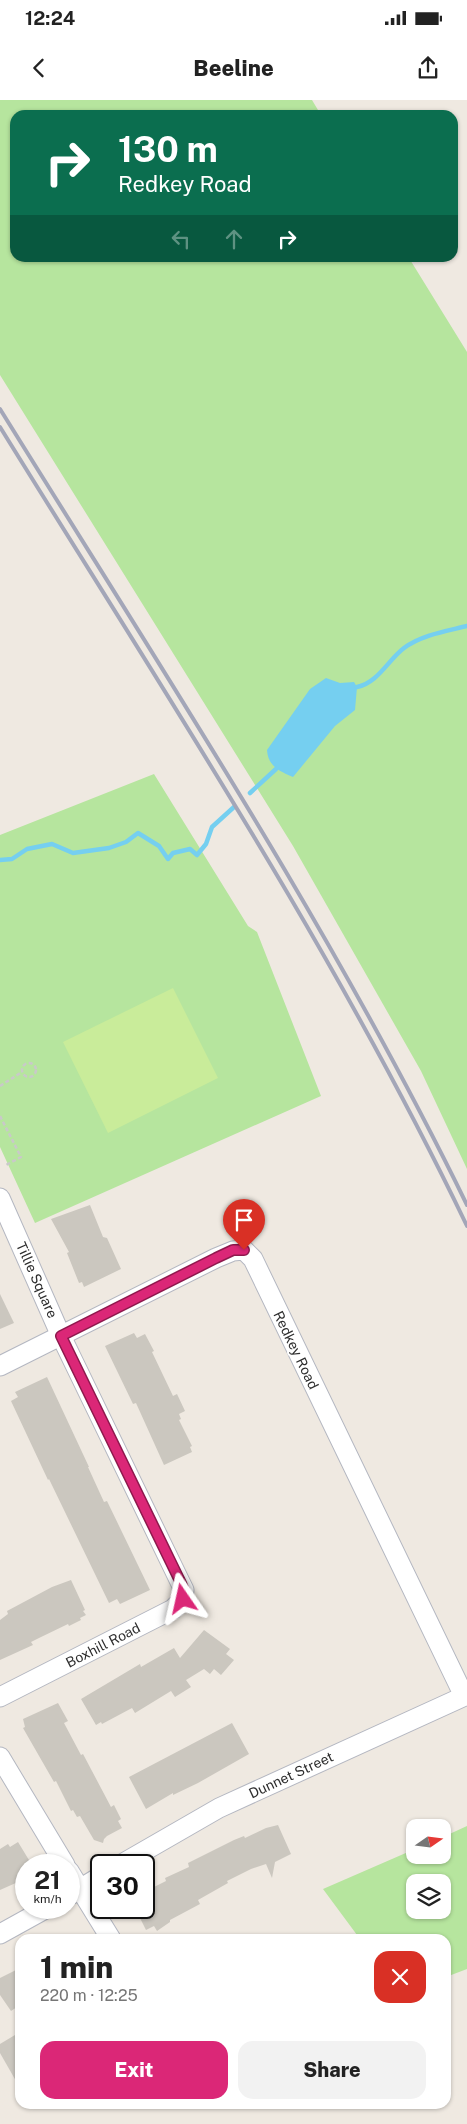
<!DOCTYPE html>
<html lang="en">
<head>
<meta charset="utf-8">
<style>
	:root { --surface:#fff; --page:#f2f2f2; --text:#222; --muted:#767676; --accent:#db2777 }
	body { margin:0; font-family:"Public Sans",sans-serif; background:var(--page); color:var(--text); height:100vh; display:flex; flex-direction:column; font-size:19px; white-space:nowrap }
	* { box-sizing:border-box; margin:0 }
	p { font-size:16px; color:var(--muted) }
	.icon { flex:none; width:28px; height:28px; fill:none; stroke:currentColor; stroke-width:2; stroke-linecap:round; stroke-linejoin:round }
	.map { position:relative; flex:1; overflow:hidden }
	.sheet { position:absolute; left:15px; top:1834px; width:436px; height:175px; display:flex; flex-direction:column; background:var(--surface); border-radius:15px; box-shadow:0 1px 4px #0004 }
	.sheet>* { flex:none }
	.hud { position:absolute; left:10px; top:10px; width:448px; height:152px; border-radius:15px; box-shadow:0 1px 4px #0004; background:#0b6e4f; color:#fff; overflow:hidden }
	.needle { width:32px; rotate:76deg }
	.fabs { position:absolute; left:406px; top:1719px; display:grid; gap:10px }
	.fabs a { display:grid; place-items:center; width:45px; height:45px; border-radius:10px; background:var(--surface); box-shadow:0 1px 4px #0004; font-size:25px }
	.speed { position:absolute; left:15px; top:1754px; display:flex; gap:10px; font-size:25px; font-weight:700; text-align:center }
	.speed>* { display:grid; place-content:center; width:65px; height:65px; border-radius:50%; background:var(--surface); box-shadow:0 1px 4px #0004; line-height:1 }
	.speed small { font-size:12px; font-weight:400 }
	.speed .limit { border:2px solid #111; border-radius:8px; background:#fff; color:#111 }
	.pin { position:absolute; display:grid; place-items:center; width:42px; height:42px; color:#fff; margin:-51px -21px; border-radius:50% 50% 50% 0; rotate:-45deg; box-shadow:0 0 5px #0007 }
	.pin .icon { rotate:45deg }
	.me { position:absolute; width:55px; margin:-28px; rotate:349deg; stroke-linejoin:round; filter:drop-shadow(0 0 4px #0008) }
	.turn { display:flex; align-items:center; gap:18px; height:105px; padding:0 25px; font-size:22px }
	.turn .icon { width:65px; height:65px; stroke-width:2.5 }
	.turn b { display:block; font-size:35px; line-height:42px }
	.lanes { display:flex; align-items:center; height:48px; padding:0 25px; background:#0003; justify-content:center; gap:25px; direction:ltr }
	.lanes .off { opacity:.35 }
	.round { display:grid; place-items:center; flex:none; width:52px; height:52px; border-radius:15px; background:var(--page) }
	.summary { display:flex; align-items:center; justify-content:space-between; height:85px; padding:0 25px }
	h1 { font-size:30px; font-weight:800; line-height:38px }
	.button { display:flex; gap:10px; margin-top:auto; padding:10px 25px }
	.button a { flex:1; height:58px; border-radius:15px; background:var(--accent); color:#fff; font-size:20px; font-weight:800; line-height:58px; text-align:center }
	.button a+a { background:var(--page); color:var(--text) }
	.status { display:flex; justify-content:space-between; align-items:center; height:35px; padding:0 25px; background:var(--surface); direction:ltr }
	.status svg { height:14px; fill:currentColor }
	header { display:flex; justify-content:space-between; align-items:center; height:65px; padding:0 25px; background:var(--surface); font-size:22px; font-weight:800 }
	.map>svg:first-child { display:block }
	.green { fill:#b6e59e; fill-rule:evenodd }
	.pitch { fill:#c9ec9a }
	.water { fill:#75cff0 }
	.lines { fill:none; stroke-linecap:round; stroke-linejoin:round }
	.stream { stroke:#75cff0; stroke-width:4.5 }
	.building { fill:#cbc7bf }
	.minor-casing { stroke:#b4b7c1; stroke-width:21 }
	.path { stroke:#c9c9c9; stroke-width:2.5; stroke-dasharray:4 2.5; stroke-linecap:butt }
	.minor { stroke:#fff; stroke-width:19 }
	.rail { stroke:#a3a6b8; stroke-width:4 }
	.route-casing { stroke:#8e194d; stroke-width:12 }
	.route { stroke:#db2777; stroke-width:9 }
	.labels { text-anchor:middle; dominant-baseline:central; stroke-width:4; stroke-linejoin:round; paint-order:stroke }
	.street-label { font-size:14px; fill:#2e2e2e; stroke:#fff }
</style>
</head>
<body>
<div class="status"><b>12:24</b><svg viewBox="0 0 49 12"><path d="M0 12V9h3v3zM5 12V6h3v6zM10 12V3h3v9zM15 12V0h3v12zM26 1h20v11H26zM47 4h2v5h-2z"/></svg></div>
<header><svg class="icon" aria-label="back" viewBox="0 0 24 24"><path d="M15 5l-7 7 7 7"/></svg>Beeline<svg class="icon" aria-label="share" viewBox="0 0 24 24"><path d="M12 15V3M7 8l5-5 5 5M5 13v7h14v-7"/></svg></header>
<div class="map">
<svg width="467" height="2024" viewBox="0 0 467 2024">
	<rect width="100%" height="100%" fill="#efe9e1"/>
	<!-- green -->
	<g class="green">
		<polygon points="0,0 312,0 321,15 15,15 15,158 409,158 467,252 467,1069 421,971 293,746 0,275"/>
		<polygon points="154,674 248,826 257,832 321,996 35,1123 0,1047 0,735"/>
		<path d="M467,1726v143l-21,8v-38h-86l-37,-50 92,-40v6h27l1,-18zM442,1782v28h-27v-28z"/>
	</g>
	<!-- pitch -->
	<polygon class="pitch" points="173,888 218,978 108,1033 63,942"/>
	<!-- water -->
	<path class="water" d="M326,578l14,5 14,-1 3,5 -2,23 -20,16 -42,51c-14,-6 -25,-11 -26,-27l43,-61z"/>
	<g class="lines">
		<!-- stream -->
		<g class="stream">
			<path d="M357,587c21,-4 31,-27 47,-39 17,-13 43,-17 63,-22"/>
			<polyline points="250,693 276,669"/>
			<polyline points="0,760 12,759 27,749 52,744 73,753 109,748 126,742 138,733 159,746 168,759 173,753 190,749 197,755 206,744 212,727 234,707"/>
		</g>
	</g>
	<!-- building -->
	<g class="building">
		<polygon points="90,1105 103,1137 107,1138 121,1169 84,1187 82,1182 79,1183 67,1153 69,1152 51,1119"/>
		<polygon points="0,1194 14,1223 0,1229"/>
		<polygon points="134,1233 137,1238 145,1234 154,1251 152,1252 173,1296 177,1294 185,1311 179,1314 181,1319 179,1320 192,1346 190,1347 192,1352 164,1365 136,1303 133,1304 105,1246"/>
		<polygon points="47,1277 89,1367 88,1367 104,1402 107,1401 150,1490 120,1504 117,1499 109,1503 49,1379 48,1380 11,1301 18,1297 15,1292"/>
		<polygon points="71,1480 85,1510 83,1511 86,1515 80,1518 81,1520 69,1526 68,1524 39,1538 31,1542 33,1545 0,1560 0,1520 8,1514 7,1511 52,1487"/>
		<polygon points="204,1530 230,1549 226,1554 234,1560 221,1575 214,1569 210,1574 204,1569 186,1580 191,1587 175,1597 171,1591 135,1613 132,1608 102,1624 101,1622 96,1625 81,1599 140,1564 141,1567 174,1548 180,1558"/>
		<polygon points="58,1603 68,1621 64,1623 81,1655 83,1654 111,1707 114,1705 121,1719 118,1721 122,1728 107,1736 104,1739 103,1743 94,1740 80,1716 77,1717 73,1710 71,1711 56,1681 54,1682 23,1628 25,1627 23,1619"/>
		<polygon points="232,1623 249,1654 198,1683 173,1695 173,1693 146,1709 129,1677"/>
		<polygon points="278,1725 291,1754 275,1762 272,1778 266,1764 251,1769 227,1781 228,1783 198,1800 200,1804 170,1820 170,1822 157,1831 154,1826 146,1830 135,1808 144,1808 144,1792 166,1781 165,1778 189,1767 188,1763 234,1740 244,1736 245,1738 266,1728"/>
		<polygon points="18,1742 32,1765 26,1765 26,1798 18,1782 0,1790 0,1749 8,1744 10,1747"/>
		<polygon points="20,1868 20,1905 11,1911 0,1895 0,1878"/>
		<polygon points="20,1932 20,1988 0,1953 0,1944"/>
	</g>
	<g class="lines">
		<defs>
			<g id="minor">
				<polyline points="0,1098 61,1236 184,1490 183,1499 173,1509 0,1597"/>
				<polyline points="0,1266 216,1158 233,1151 244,1150 253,1159 464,1596"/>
				<polyline points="0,1657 65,1765"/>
				<polyline points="120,1765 219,1708 467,1595"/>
				<polyline points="69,1771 111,1839"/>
				<polyline points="70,1795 101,1776"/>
				<polyline points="0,1834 47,1808"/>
			</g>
		</defs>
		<!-- minor casing -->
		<use href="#minor" class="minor-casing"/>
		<!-- path -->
		<g class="path">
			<circle cx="29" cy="970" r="7"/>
			<polyline points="0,986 22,972"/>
			<polyline points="0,1016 21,1057 6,1065"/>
		</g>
		<!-- minor -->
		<use href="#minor" class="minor"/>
		<!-- rail -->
		<g class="rail">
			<path d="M0,309c162,261 332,519 467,796"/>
			<path d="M0,327c162,262 333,520 467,799"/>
		</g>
	</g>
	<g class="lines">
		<defs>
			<polyline id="route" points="183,1499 184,1490 179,1479 61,1236 216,1158 233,1150 244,1150"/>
		</defs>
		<!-- route casing -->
		<use href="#route" class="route-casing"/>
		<!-- route -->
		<use href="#route" class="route"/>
	</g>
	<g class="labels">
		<!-- street labels -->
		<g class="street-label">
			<text transform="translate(37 1180) rotate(66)">Tillie Square</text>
			<text transform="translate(296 1250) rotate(64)">Redkey Road</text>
			<text transform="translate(103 1545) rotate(-27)">Boxhill Road</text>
			<text transform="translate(291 1675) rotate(-25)">Dunnet Street</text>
		</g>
	</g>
</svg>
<div class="fabs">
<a><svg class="needle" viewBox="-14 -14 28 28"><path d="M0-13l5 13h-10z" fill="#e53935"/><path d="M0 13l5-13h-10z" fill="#767676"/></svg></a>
<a><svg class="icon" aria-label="layers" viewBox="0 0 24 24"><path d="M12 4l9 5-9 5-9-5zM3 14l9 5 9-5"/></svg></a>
</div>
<div class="speed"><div>21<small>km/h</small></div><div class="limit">30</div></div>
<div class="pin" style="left:244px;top:1150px;background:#d93025"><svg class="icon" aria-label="arrive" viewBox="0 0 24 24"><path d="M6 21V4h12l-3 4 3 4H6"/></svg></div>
<svg class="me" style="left:183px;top:1499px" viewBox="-20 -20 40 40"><path d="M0-17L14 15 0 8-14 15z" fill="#db2777" stroke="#fff" stroke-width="4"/></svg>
<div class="hud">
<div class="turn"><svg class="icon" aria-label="right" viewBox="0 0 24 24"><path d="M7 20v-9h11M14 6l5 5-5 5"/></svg><div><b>130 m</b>Redkey Road</div></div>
<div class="lanes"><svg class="icon off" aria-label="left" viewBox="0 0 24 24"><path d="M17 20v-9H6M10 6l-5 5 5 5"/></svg><svg class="icon off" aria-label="ahead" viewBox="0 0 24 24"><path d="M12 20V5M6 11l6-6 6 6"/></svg><svg class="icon" aria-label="right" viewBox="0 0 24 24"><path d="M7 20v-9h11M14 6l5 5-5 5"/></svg></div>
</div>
<section class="sheet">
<div class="summary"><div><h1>1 min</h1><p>220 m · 12:25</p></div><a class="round" style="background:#d93025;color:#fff"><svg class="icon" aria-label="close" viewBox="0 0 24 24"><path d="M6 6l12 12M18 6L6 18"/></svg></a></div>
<div class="button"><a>Exit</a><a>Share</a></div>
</section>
</div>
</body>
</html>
